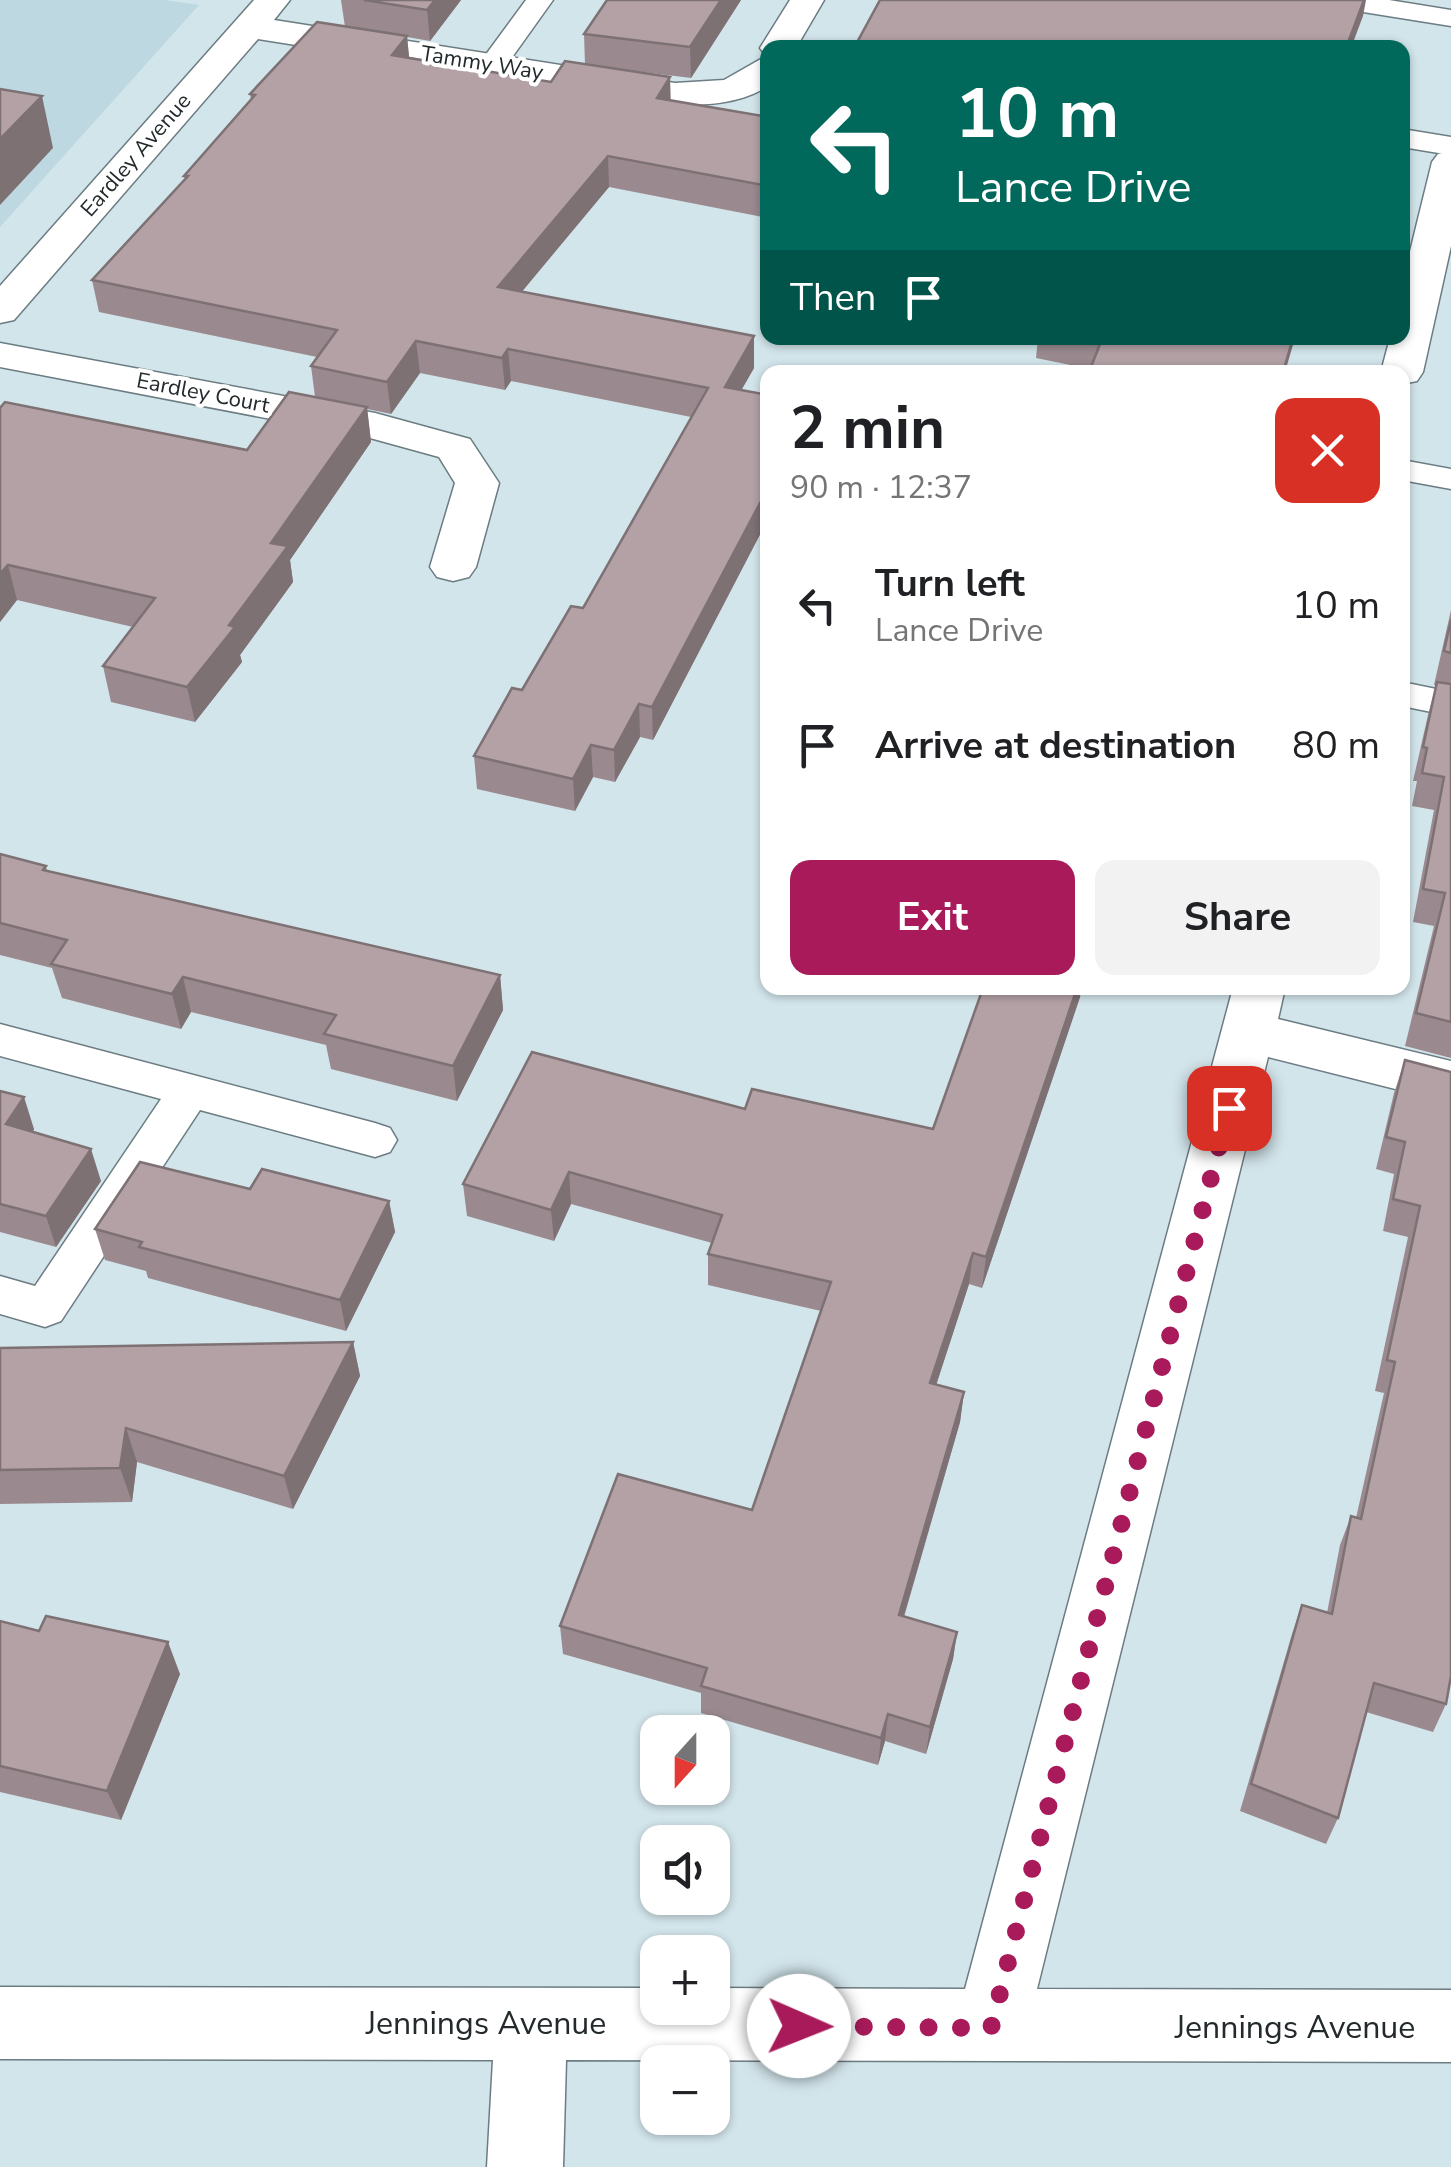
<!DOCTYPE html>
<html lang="en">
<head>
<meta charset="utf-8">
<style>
	:root { --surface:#fff; --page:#f2f2f2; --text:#202124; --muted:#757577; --accent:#a81a5a }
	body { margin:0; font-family:"Nunito Sans",sans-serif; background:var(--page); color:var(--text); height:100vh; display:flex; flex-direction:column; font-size:38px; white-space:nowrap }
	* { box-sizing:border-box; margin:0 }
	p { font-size:32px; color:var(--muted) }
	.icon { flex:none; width:55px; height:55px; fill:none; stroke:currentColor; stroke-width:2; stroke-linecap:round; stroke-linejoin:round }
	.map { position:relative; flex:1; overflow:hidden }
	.sheet { position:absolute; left:760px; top:365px; width:650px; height:630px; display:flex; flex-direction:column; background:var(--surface); border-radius:20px; box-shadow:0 2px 8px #0004 }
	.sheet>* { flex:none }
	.banner { position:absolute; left:760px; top:40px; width:650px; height:305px; border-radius:20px; box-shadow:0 2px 8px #0004; background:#00695c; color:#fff; overflow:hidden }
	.needle { width:65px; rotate:201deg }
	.tools { position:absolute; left:640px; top:1715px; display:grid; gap:20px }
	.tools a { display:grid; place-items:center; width:90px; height:90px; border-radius:20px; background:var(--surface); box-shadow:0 2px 8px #0004; font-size:50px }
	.pin { position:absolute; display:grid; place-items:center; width:85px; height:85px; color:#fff; margin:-42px; border-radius:20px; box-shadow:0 5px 15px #0006 }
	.me { position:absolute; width:110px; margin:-55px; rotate:91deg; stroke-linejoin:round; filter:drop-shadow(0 0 8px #0008) }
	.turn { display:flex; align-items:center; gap:35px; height:210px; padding:0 30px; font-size:45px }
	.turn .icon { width:130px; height:130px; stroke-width:2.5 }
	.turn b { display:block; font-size:70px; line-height:85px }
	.then { display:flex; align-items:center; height:95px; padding:0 30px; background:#0003; gap:20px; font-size:38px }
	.round { display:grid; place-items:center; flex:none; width:105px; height:105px; border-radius:20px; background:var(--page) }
	.overview { display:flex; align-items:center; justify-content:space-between; height:170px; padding:0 30px }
	h1 { font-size:60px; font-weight:700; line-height:75px }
	.action { display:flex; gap:20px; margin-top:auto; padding:20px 30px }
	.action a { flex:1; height:115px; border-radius:20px; background:var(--accent); color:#fff; font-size:40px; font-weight:700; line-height:115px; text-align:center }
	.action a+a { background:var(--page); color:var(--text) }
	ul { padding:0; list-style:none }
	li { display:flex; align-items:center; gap:30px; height:140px; padding:0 30px }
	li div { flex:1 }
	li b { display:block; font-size:38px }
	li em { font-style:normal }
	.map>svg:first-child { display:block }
	.built { fill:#bed8e1 }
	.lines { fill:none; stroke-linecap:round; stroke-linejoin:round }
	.service-casing { stroke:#6b7c82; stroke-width:3 }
	.minor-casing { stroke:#6b7c82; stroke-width:3 }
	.service { fill:#fff; fill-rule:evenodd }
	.minor { fill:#fff; fill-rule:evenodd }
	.wall { fill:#9a8a8f }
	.shaded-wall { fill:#7d7174 }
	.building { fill:#b3a1a6; stroke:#7d7174; stroke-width:2.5 }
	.route { stroke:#a81a5a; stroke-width:18; stroke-dasharray:0 32.4 }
	.labels { text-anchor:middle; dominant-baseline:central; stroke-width:8; stroke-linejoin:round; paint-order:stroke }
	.far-street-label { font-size:22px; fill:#232a2c; stroke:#fff }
	.near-street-label { font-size:32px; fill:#232a2c; stroke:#fff }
</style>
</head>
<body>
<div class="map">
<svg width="1451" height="2167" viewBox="0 0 1451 2167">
	<rect width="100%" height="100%" fill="#d2e5eb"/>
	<!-- built -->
	<polygon class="built" points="0,0 165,0 199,5 0,227"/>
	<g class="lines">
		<defs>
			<g id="service">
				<polygon points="526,0 553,0 503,70 483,70 479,64"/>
				<polygon points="1325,0 1389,0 1451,10 1451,26 1338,8"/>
				<polygon points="1402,129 1451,137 1451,155 1402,147"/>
				<polygon points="1402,460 1451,469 1451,489 1402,480"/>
				<polygon points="1402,682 1451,692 1451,716 1402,706"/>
				<polygon points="0,1024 375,1123 390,1128 397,1140 390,1152 375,1157 200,1110 61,1321 45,1327 0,1314 0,1276 35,1286 161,1099 0,1056"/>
			</g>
			<g id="minor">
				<path d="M254,0h36l-16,20 401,63 49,-3 42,-24 -6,-8 30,-48h34l-28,48h-28v38c-28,18 -61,19 -93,19l-417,-66 -244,281 -14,3v-37z"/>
				<polygon points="1451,151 1451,246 1423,372 1417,381 1402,384 1402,372 1381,372 1390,338 1402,338 1402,284 1432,162 1438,154"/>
				<polygon points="0,343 375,413 470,439 499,483 476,567 469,577 453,581 437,577 430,567 455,483 439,457 370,438 0,367"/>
				<polygon points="1233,988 1285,988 1278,1019 1451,1061 1451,1103 1268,1057 1037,1989 1451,1990 1451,2062 566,2060 563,2167 487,2167 493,2060 0,2059 0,1987 658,1988 658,2008 712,2008 712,1988 965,1989"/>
			</g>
		</defs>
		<!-- service casing -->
		<use href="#service" class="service-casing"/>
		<!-- minor casing -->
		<use href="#minor" class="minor-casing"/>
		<!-- service -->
		<use href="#service" class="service"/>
		<!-- minor -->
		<use href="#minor" class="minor"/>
	</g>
	<!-- wall -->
	<g class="wall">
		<polygon points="341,0 461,0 430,41 407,37 409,57 551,82 585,64 584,34 741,0 691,78 618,69 671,100 768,117 768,218 609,187 522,291 754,368 741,390 768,395 768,519 653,740 640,737 615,782 593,777 575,811 477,789 474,756 583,608 691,417 511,381 505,390 420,373 391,414 367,409 371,442 290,560 293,582 240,655 242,662 195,722 111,702 103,666 133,627 17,600 0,622 0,408 247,450 315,397 311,366 317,357 99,312 92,280 185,180 184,176 251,100 250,94 345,27"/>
		<polygon points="1038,338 1295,338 1090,369 1036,358"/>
		<polygon points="1451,610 1451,1058 1405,1046 1434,926 1413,922 1434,810 1412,806 1417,781 1413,781 1428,715 1436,685 1434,685"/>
		<polygon points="0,854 46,866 47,871 500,975 503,1010 457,1101 331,1069 326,1045 191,1012 181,1029 62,998 52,968 0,955"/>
		<polygon points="983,988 1081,988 1080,997 982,1288 969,1284 936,1385 964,1392 960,1422 904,1617 957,1632 953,1659 926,1754 885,1741 878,1765 701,1713 701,1693 563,1654 560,1626 752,1510 821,1311 708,1285 708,1254 712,1243 571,1204 554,1241 467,1216 463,1184 745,1109 933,1129"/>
		<polygon points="1405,1060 1451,1072 1446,1704 1433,1732 1366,1712 1338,1818 1326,1844 1240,1811 1292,1634 1302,1605 1327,1613 1340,1545 1351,1516 1356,1518 1384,1393 1375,1391 1408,1237 1383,1231 1394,1174 1376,1169 1394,1093"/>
		<polygon points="0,1091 34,1129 33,1132 101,1181 56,1247 0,1232"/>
		<polygon points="250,1189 389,1201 395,1232 346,1331 148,1278 146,1271 105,1260 95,1229"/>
		<polygon points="353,1342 360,1376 293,1509 137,1462 132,1502 0,1504 0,1348"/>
		<polygon points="0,1621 180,1674 121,1820 0,1792"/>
	</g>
	<!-- shaded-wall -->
	<g class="shaded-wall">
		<polygon points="435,0 461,0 430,41 427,10"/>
		<polygon points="721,0 741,0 691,78 690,47"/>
		<polygon points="1364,0 1366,0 1363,16 1351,48 1346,48"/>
		<polygon points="407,36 410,67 392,55"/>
		<polygon points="670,77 671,108 657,98"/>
		<polygon points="42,96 53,148 0,205 0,139"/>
		<polygon points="608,156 609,187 500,318 498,287"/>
		<polygon points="754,336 754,368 725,419 725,387"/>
		<polygon points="1293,338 1295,338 1285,372 1283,372"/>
		<polygon points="416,341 420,373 391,414 387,382"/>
		<polygon points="508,349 511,381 505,390 502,358"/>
		<polygon points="367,407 371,442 290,560 293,582 240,655 242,662 195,722 187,687 229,625 271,543"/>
		<polygon points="768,488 768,519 653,740 652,707"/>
		<polygon points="8,565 17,600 0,622 0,574"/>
		<polygon points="639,704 640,737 615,782 614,750"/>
		<polygon points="591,745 593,777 575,811 573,779"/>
		<polygon points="500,975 503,1010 457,1101 453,1066"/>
		<polygon points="183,977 191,1012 181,1029 172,994"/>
		<polygon points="1077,988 1081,988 1080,997 982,1288 986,1257"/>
		<polygon points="24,1097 34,1129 17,1156 6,1124"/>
		<polygon points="91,1149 101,1181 56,1247 46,1216"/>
		<polygon points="569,1172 571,1204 554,1241 551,1210"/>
		<polygon points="389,1201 395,1232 346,1331 340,1300"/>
		<polygon points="973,1253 969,1284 927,1413 930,1383"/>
		<polygon points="353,1342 360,1376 293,1509 284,1476"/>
		<polygon points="964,1392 960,1422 896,1643 899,1615"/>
		<polygon points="126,1428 137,1462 132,1502 120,1468"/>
		<polygon points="957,1632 953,1659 926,1754 930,1727"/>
		<polygon points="168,1642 180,1674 121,1820 107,1791"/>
		<polygon points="888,1714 885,1741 878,1765 881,1738"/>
	</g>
	<!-- building -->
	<g class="building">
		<polygon points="364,0 435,0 427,10"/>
		<polygon points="607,0 721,0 690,47 584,34"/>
		<polygon points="880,0 1364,0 1346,48 854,48"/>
		<polygon points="317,22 407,36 392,55 551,82 565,61 670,77 657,98 768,117 768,186 608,156 498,287 754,336 725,387 768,395 768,488 652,707 639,704 614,750 591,745 573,779 474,756 512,688 522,690 571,606 583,608 708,388 508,349 502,358 416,341 387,382 311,366 337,330 92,280 188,176 184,176 255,95 250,94"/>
		<polygon points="0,89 42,96 0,139"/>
		<polygon points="1094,338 1293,338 1283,372 1089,372 1102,339"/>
		<polygon points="289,392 367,407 271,543 288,546 229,625 235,627 187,687 103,666 155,598 8,565 0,574 0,408 5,402 247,450"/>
		<polygon points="1451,620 1451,653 1444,651"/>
		<polygon points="1437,682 1451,684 1451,1022 1416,1013 1445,893 1423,889 1444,777 1422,773 1427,748 1423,747"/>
		<polygon points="0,854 46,866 43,870 500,975 453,1066 324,1034 336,1015 183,977 172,994 51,964 67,940 0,923"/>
		<polygon points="983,988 1077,988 986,1257 973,1253 930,1383 964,1392 899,1615 957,1632 930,1727 888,1714 881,1738 701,1686 707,1668 560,1626 618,1474 752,1510 831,1282 708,1254 722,1215 569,1172 551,1210 463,1184 532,1052 745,1109 752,1089 933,1129"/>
		<polygon points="1405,1060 1451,1072 1451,1676 1446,1704 1374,1683 1338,1818 1251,1784 1302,1605 1332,1614 1351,1516 1361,1519 1395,1362 1387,1360 1420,1206 1393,1199 1405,1142 1386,1137"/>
		<polygon points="0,1091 24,1097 6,1124 91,1149 46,1216 0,1204"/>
		<polygon points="140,1162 250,1189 262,1169 389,1201 340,1300 139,1247 142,1242 95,1229"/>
		<polygon points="353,1342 284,1476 126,1428 120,1468 0,1470 0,1348"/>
		<polygon points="46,1616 168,1642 107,1791 0,1766 0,1621 39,1631"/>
	</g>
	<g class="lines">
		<!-- route -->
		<polyline class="route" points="799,2026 991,2028 1229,1108"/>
	</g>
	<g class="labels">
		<!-- far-street labels -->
		<g class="far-street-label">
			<text transform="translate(482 63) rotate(9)">Tammy Way</text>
			<text transform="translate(136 155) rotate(-49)">Eardley Avenue</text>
			<text transform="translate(203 393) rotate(11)">Eardley Court</text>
		</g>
		<!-- near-street labels -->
		<g class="near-street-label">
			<text x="486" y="2023">Jennings Avenue</text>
			<text x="1295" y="2027">Jennings Avenue</text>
		</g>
	</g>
</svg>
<div class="tools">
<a><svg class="needle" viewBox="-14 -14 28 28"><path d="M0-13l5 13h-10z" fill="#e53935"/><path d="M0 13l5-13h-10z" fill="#757577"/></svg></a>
<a><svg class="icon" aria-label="sound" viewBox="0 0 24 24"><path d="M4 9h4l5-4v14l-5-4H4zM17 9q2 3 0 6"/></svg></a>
<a>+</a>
<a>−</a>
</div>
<div class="pin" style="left:1229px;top:1108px;background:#d93025"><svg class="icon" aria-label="arrive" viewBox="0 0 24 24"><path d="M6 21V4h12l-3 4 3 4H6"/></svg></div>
<svg class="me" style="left:799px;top:2026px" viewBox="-20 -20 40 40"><circle r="19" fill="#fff"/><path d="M0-13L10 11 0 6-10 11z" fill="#a81a5a"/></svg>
<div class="banner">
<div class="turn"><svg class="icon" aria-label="left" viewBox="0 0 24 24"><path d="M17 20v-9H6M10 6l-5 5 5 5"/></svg><div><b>10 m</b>Lance Drive</div></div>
<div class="then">Then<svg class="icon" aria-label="arrive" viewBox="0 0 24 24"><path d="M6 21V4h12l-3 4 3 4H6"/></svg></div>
</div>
<section class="sheet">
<div class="overview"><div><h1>2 min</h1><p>90 m · 12:37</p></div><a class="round" style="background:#d93025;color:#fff"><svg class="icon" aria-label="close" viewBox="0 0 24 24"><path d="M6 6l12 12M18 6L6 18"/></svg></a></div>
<ul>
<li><svg class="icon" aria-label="left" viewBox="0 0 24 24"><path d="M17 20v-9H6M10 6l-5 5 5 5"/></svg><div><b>Turn left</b><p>Lance Drive</p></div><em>10 m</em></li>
<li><svg class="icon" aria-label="arrive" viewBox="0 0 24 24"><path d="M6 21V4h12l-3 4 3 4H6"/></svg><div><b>Arrive at destination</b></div><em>80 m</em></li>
</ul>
<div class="action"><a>Exit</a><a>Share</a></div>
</section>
</div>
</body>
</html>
